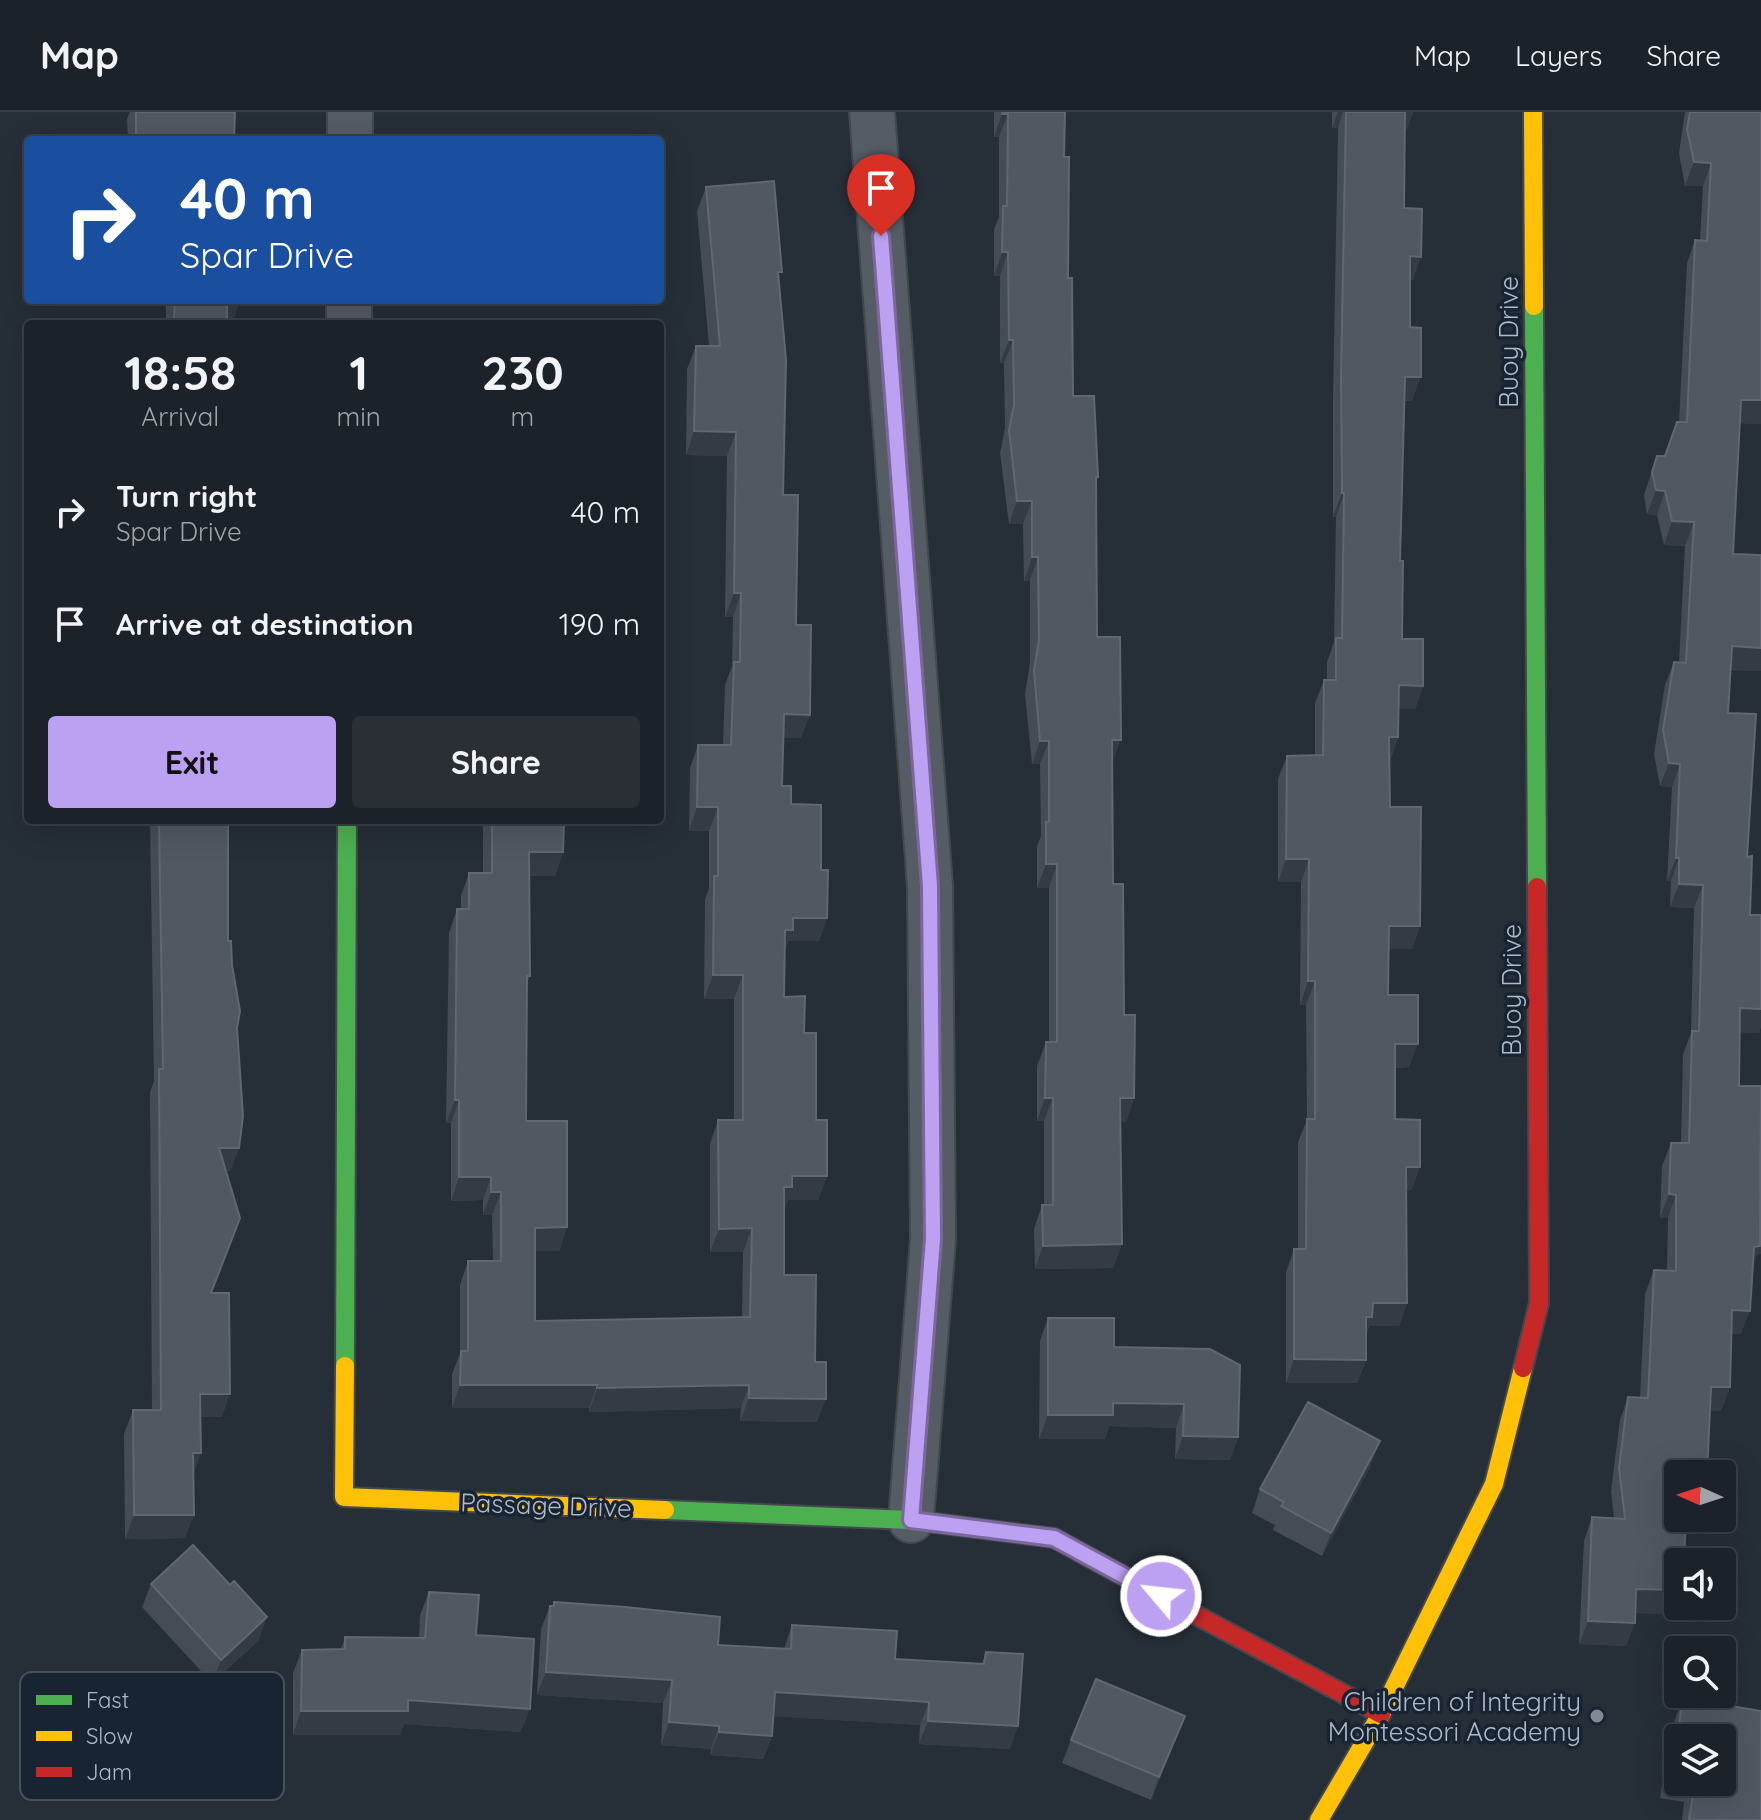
<!DOCTYPE html>
<html lang="en">
<head>
<meta charset="utf-8">
<style>
	:root { --surface:#1c2229; --page:#292f35; --text:#f1f3f6; --muted:#a0a4a8; --line:#3a3f46; --accent:#bca0f2 }
	body { margin:0; font-family:Quicksand,sans-serif; background:var(--page); color:var(--text); height:100vh; display:flex; flex-direction:column; font-size:30px; white-space:nowrap }
	* { box-sizing:border-box; margin:0 }
	p { font-size:26px; color:var(--muted) }
	.icon { flex:none; width:44px; height:44px; fill:none; stroke:currentColor; stroke-width:2; stroke-linecap:round; stroke-linejoin:round }
	.map { position:relative; flex:1; overflow:hidden }
	.panel { position:absolute; left:24px; top:208px; width:640px; height:504px; display:flex; flex-direction:column; background:var(--surface); border-radius:8px; box-shadow:0 8px 32px #0002,0 0 0 2px var(--line) }
	.panel>* { flex:none }
	.guide { position:absolute; left:24px; top:24px; width:640px; height:168px; border-radius:8px; box-shadow:0 8px 32px #0002,0 0 0 2px var(--line); background:#1a4fa0; color:#fff; overflow:hidden }
	.needle { width:52px; rotate:273deg }
	.tools { position:absolute; left:1664px; top:1348px; display:grid; gap:16px }
	.tools a { display:grid; place-items:center; width:72px; height:72px; border-radius:8px; background:var(--surface); box-shadow:0 8px 32px #0002,0 0 0 2px var(--line); font-size:40px }
	.pin { position:absolute; display:grid; place-items:center; width:68px; height:68px; color:#fff; margin:-82px -34px; border-radius:50% 50% 50% 0; rotate:-45deg; box-shadow:0 0 8px #0007 }
	.pin .icon { rotate:45deg }
	.me { position:absolute; width:88px; margin:-44px; rotate:298deg; stroke-linejoin:round; filter:drop-shadow(0 0 6px #0008) }
	.turn { display:flex; align-items:center; gap:28px; height:168px; padding:0 24px; font-size:36px }
	.turn .icon { width:104px; height:104px; stroke-width:2.5 }
	.turn b { display:block; font-size:56px; line-height:68px }
	.eta { display:flex; justify-content:space-evenly; align-items:center; height:136px; text-align:center }
	.eta b { font-size:48px; font-weight:700; line-height:56px }
	.primary-button { display:flex; gap:16px; margin-top:auto; padding:16px 24px }
	.primary-button a { flex:1; height:92px; border-radius:8px; background:var(--accent); color:#111; font-size:32px; font-weight:700; line-height:92px; text-align:center }
	.primary-button a+a { background:var(--page); color:var(--text) }
	ul { padding:0; list-style:none }
	li { display:flex; align-items:center; gap:24px; height:112px; padding:0 24px }
	li div { flex:1 }
	li b { display:block; font-size:30px }
	li em { font-style:normal }
	header { display:flex; align-items:center; gap:48px; box-sizing:border-box; height:112px; padding:0 40px; background:var(--surface); border-bottom:2px solid var(--line) }
	header strong { font-size:38px }
	nav { display:flex; gap:44px; margin-inline-start:auto; font-size:28px }
	.map>svg:first-child { display:block }
	.water { fill:#304763 }
	.lines { fill:none; stroke-linecap:round; stroke-linejoin:round }
	.street-casing { stroke:#43484f; stroke-width:48 }
	.fast-casing { stroke:#43484f; stroke-width:22 }
	.slow-casing { stroke:#43484f; stroke-width:22 }
	.jam-casing { stroke:#43484f; stroke-width:22 }
	.street { stroke:#565c64; stroke-width:44 }
	.fast { stroke:#4caf50; stroke-width:18 }
	.slow { stroke:#ffc107; stroke-width:18 }
	.jam { stroke:#c62828; stroke-width:18 }
	.wall { fill:#464c56; fill-rule:evenodd }
	.shaded-wall { fill:#343b44 }
	.building { fill:#515862; stroke:#606772; stroke-width:2 }
	.route-casing { stroke:#7a689d; stroke-width:20 }
	.route { stroke:#bca0f2; stroke-width:14 }
	.poi-dot { fill:#7f8996; stroke:#192432; stroke-width:3 }
	.labels { text-anchor:middle; dominant-baseline:central; stroke-width:7; stroke-linejoin:round; paint-order:stroke }
	.street-label { font-size:26px; fill:#afbac9; stroke:#192432 }
	.poi-label { font-size:26px; fill:#afbac9; stroke:#192432; text-anchor:end }
	.key { fill:#192432; stroke:#46515f; stroke-width:2 }
	.key-label { font-size:22px; fill:#afbac9 }
</style>
</head>
<body>
<header>
<strong>Map</strong>
<nav><a>Map</a><a>Layers</a><a>Share</a></nav>
</header>
<div class="map">
<svg width="1761" height="1708" viewBox="0 0 1761 1708">
	<rect width="100%" height="100%" fill="#262e37"/>
	<!-- water -->
	<polygon class="water" points="551,188 614,188 614,194 551,193"/>
	<g class="lines">
		<defs>
			<g id="street">
				<polyline points="872,0 930,774 933,1127 911,1408"/>
				<polyline points="350,28 350,0"/>
				<polyline points="349,212 349,188"/>
			</g>
			<g id="fast">
				<polyline points="1534,194 1537,775"/>
				<polyline points="345,1254 347,708"/>
				<polyline points="665,1398 911,1408 1054,1426 1140,1473"/>
			</g>
			<g id="slow">
				<polyline points="1533,0 1534,194"/>
				<polyline points="345,1254 344,1385 665,1398"/>
				<polyline points="1319,1708 1381,1602 1494,1372 1523,1256"/>
			</g>
			<g id="jam">
				<polyline points="1523,1256 1539,1191 1537,775"/>
				<polyline points="1140,1473 1381,1602"/>
			</g>
		</defs>
		<!-- street casing -->
		<use href="#street" class="street-casing"/>
		<!-- fast casing -->
		<use href="#fast" class="fast-casing"/>
		<!-- slow casing -->
		<use href="#slow" class="slow-casing"/>
		<!-- jam casing -->
		<use href="#jam" class="jam-casing"/>
		<!-- street -->
		<use href="#street" class="street"/>
		<!-- fast -->
		<use href="#fast" class="fast"/>
		<!-- slow -->
		<use href="#slow" class="slow"/>
		<!-- jam -->
		<use href="#jam" class="jam"/>
	</g>
	<!-- wall -->
	<g class="wall">
		<polygon points="130,0 235,0 234,28 128,28 127,7"/>
		<polygon points="994,0 1065,0 1064,45 1073,284 1098,365 1096,371 1097,525 1112,651 1113,772 1124,903 1134,986 1126,1010 1120,1010 1122,1132 1113,1156 1035,1157 1034,1117 1042,1093 1044,1093 1044,1009 1037,1009 1037,954 1046,930 1049,930 1049,776 1037,776 1037,734 1041,724 1040,652 1032,652 1025,582 1030,551 1030,468 1024,469 1023,412 1009,412 1000,341 1005,316 1004,251 1000,251 1000,164 994,164 994,117 999,105 999,25 994,25"/>
		<polygon points="1332,0 1413,0 1407,17 1405,17 1404,96 1413,168 1410,168 1410,215 1412,289 1405,289 1400,449 1402,527 1423,574 1415,597 1399,597 1398,625 1390,649 1390,695 1420,814 1412,837 1388,837 1388,883 1409,955 1395,956 1395,1007 1412,1078 1406,1078 1407,1191 1399,1214 1369,1214 1366,1223 1366,1248 1357,1271 1286,1271 1286,1160 1294,1137 1298,1137 1298,1030 1307,1008 1306,893 1300,893 1301,770 1278,770 1278,667 1287,644 1315,644 1315,591 1324,568 1327,568 1327,550 1334,530 1336,405 1333,405 1333,288 1338,16 1332,16"/>
		<polygon points="1685,0 1761,0 1761,312 1740,311 1733,442 1761,559 1730,558 1728,601 1747,745 1750,803 1761,803 1761,914 1759,921 1739,920 1739,974 1761,974 1761,1142 1757,1142 1753,1153 1741,1222 1731,1222 1730,1275 1721,1299 1710,1298 1697,1417 1685,1417 1678,1450 1678,1492 1674,1502 1635,1501 1626,1534 1579,1532 1584,1429 1592,1405 1614,1406 1611,1379 1620,1308 1628,1285 1640,1286 1645,1182 1654,1158 1667,1159 1668,1106 1660,1106 1662,1054 1671,1031 1681,1031 1683,942 1691,921 1694,796 1670,795 1671,769 1667,769 1672,675 1660,674 1654,642 1665,573 1674,550 1679,550 1685,434 1664,433 1657,403 1647,402 1644,383 1657,344 1665,344 1679,310 1687,151 1695,128 1700,128 1703,74 1685,74 1679,41"/>
		<polygon points="706,75 779,168 783,383 796,513 801,626 783,626 782,674 821,758 827,806 819,829 788,829 785,839 784,885 804,921 816,1008 827,1064 818,1088 788,1088 784,1097 784,1163 815,1250 817,1310 740,1309 741,1296 589,1300 589,1296 452,1296 452,1262 460,1242 460,1173 468,1149 493,1149 492,1103 483,1103 483,1088 451,1089 451,1011 446,1011 449,821 457,797 461,797 461,784 469,761 483,761 483,713 448,713 448,708 564,708 563,740 555,764 529,764 530,864 527,870 526,1009 567,1115 559,1139 535,1139 535,1209 742,1205 743,1140 710,1140 710,1032 718,1008 734,1008 734,887 704,887 705,788 709,776 709,719 689,719 690,656 698,633 723,633 725,573 732,554 733,505 725,505 727,344 686,343 687,257 696,234 709,234 697,99"/>
		<polygon points="166,188 239,188 239,190 232,212 166,212"/>
		<polygon points="150,708 228,708 228,829 237,916 239,1036 230,1059 226,1059 212,1181 222,1305 201,1305 185,1426 125,1427 124,1322 133,1298 152,1298 150,980 154,969"/>
		<polygon points="1048,1206 1114,1235 1238,1325 1230,1348 1175,1347 1176,1316 1109,1314 1105,1327 1039,1327 1040,1229"/>
		<polygon points="1371,1353 1322,1444 1273,1418 1275,1413 1252,1401 1260,1377"/>
		<polygon points="151,1472 259,1528 212,1571 142,1495"/>
		<polygon points="429,1480 476,1523 521,1620 404,1612 400,1623 293,1623 293,1561 302,1538 341,1537 345,1525 419,1526 420,1503"/>
		<polygon points="554,1490 718,1533 784,1537 792,1513 895,1547 982,1552 986,1540 1010,1637 919,1632 920,1613 773,1604 772,1624 763,1647 710,1643 711,1637 661,1633 663,1591 537,1583 541,1517 550,1494 552,1494"/>
		<path d="M1683,1586l78,122h-79l2,-18 -24,-4 10,-65zM1678,1626l44,44h-44z"/>
		<polygon points="1185,1604 1151,1688 1062,1651 1071,1628"/>
	</g>
	<!-- shaded-wall -->
	<g class="shaded-wall">
		<polygon points="1338,0 1343,0 1338,16 1332,16"/>
		<polygon points="1403,0 1413,0 1407,17 1397,17"/>
		<polygon points="1002,2 1008,2 999,25 994,25"/>
		<polygon points="1694,50 1711,51 1703,74 1685,74"/>
		<polygon points="1002,140 1008,140 1000,164 994,164"/>
		<polygon points="1410,144 1421,145 1413,168 1402,168"/>
		<polygon points="227,190 239,190 232,212 219,212"/>
		<polygon points="1009,228 1013,228 1004,251 1000,251"/>
		<polygon points="1405,265 1421,265 1412,289 1397,288"/>
		<polygon points="1741,288 1761,288 1761,312 1732,311"/>
		<polygon points="694,319 736,320 727,344 686,343"/>
		<polygon points="1656,378 1665,379 1657,403 1647,402"/>
		<polygon points="1342,381 1344,381 1336,405 1333,405"/>
		<polygon points="1017,389 1032,389 1023,412 1009,412"/>
		<polygon points="1672,409 1694,410 1685,434 1664,433"/>
		<polygon points="1032,445 1038,445 1030,468 1024,469"/>
		<polygon points="734,481 741,481 733,505 725,505"/>
		<polygon points="1732,534 1761,536 1761,559 1723,557"/>
		<polygon points="1399,573 1423,574 1415,597 1390,597"/>
		<polygon points="784,602 810,603 801,626 775,626"/>
		<polygon points="1389,625 1398,625 1390,649"/>
		<polygon points="1112,628 1121,628 1112,652"/>
		<polygon points="1040,629 1049,629 1040,652 1032,652"/>
		<polygon points="1669,651 1680,652 1672,675 1660,674"/>
		<polygon points="697,695 718,695 709,719 689,719"/>
		<polygon points="450,708 485,708 483,713 448,713"/>
		<polygon points="529,740 563,740 555,764 521,764"/>
		<polygon points="1676,746 1679,746 1671,769 1667,769"/>
		<polygon points="1286,747 1309,747 1301,770 1278,770"/>
		<polygon points="1046,752 1057,752 1049,776 1037,776"/>
		<polygon points="1679,772 1703,773 1694,796 1670,795"/>
		<polygon points="793,806 827,806 819,829 788,829 784,841 785,818"/>
		<polygon points="1389,814 1420,814 1412,837 1380,837"/>
		<polygon points="713,863 743,863 734,887 704,887"/>
		<polygon points="1308,869 1315,869 1306,893 1300,893"/>
		<polygon points="1740,896 1761,897 1761,914 1759,921 1731,920"/>
		<polygon points="1395,932 1418,932 1409,955 1386,956"/>
		<polygon points="1045,986 1053,986 1044,1009 1037,1009"/>
		<polygon points="1120,986 1134,986 1126,1010 1112,1010"/>
		<polygon points="455,988 459,988 451,1011 446,1011"/>
		<polygon points="219,1036 239,1036 230,1059 211,1059"/>
		<polygon points="1406,1055 1420,1055 1412,1078 1397,1078"/>
		<polygon points="792,1064 827,1064 818,1088 788,1088 784,1098 784,1075"/>
		<polygon points="459,1065 491,1065 483,1088 451,1089"/>
		<polygon points="491,1080 501,1080 492,1103 483,1103"/>
		<polygon points="1669,1082 1676,1083 1668,1106 1660,1106"/>
		<polygon points="567,1115 559,1139 527,1139 535,1116"/>
		<polygon points="752,1116 743,1140 710,1140 719,1117"/>
		<polygon points="1761,1118 1761,1142 1757,1142 1751,1158 1746,1158"/>
		<polygon points="1122,1132 1113,1156 1035,1157 1043,1134"/>
		<polygon points="1373,1191 1407,1191 1399,1214 1369,1214 1364,1228 1366,1205"/>
		<polygon points="1732,1198 1750,1199 1741,1222 1724,1222"/>
		<polygon points="1294,1247 1366,1248 1357,1271 1286,1271"/>
		<polygon points="460,1273 597,1273 589,1296 452,1296"/>
		<polygon points="749,1273 741,1296 589,1300 597,1276"/>
		<polygon points="1711,1275 1730,1275 1721,1299 1702,1298"/>
		<polygon points="200,1282 230,1282 222,1305 192,1305"/>
		<polygon points="749,1286 826,1287 817,1310 740,1309"/>
		<polygon points="1113,1291 1184,1292 1176,1316 1109,1314 1105,1327 1039,1327 1048,1303"/>
		<polygon points="1183,1324 1238,1325 1230,1348 1175,1347"/>
		<polygon points="1380,1329 1371,1353 1322,1444 1331,1421"/>
		<polygon points="193,1341 201,1341 193,1364"/>
		<polygon points="134,1403 194,1403 185,1426 125,1427"/>
		<polygon points="1682,1406 1701,1406 1697,1417 1678,1416"/>
		<polygon points="1636,1477 1678,1478 1678,1492 1674,1502 1628,1501"/>
		<polygon points="267,1505 259,1528 212,1571 221,1548"/>
		<polygon points="1588,1509 1635,1511 1626,1534 1579,1532"/>
		<polygon points="546,1560 672,1568 663,1591 537,1583"/>
		<polygon points="775,1580 929,1590 920,1613 766,1604"/>
		<polygon points="408,1588 530,1597 521,1620 404,1612 400,1623 293,1623 301,1599"/>
		<polygon points="1185,1604 1176,1627 1151,1688 1159,1665"/>
		<polygon points="928,1609 1018,1614 1010,1637 919,1632"/>
		<polygon points="669,1610 719,1614 711,1637 661,1633"/>
		<polygon points="719,1620 772,1624 763,1647 710,1643"/>
	</g>
	<!-- building -->
	<g class="building">
		<polygon points="136,0 235,0 234,28 136,28"/>
		<polygon points="1002,0 1065,0 1064,45 1069,45 1068,166 1072,166 1073,284 1094,284 1098,365 1096,365 1097,525 1120,525 1121,628 1112,628 1113,772 1123,772 1124,903 1135,903 1134,986 1120,986 1122,1132 1043,1134 1042,1093 1053,1093 1053,986 1045,986 1046,930 1057,930 1057,752 1046,752 1046,710 1049,710 1049,629 1040,629 1034,559 1039,528 1038,445 1032,445 1032,389 1017,389 1009,318 1014,293 1013,228 1009,228 1008,140 1002,140 1003,94 1007,94 1008,2 1002,2"/>
		<polygon points="1346,0 1405,0 1404,96 1422,97 1421,145 1410,144 1410,215 1421,216 1421,265 1405,265 1400,449 1403,449 1402,527 1423,527 1423,574 1399,573 1398,625 1389,625 1390,695 1421,695 1420,814 1389,814 1388,883 1418,883 1418,932 1395,932 1395,1007 1420,1008 1420,1055 1406,1055 1407,1191 1373,1191 1372,1205 1366,1205 1366,1248 1294,1247 1294,1137 1306,1137 1307,1007 1315,1007 1315,869 1308,869 1309,747 1286,747 1287,644 1323,643 1324,568 1336,568 1336,526 1342,526 1344,381 1342,381 1341,264"/>
		<polygon points="1690,0 1761,0 1761,288 1741,288 1733,442 1761,443 1761,536 1732,534 1728,601 1756,602 1747,745 1752,744 1750,803 1761,803 1761,897 1740,896 1739,974 1761,974 1760,1134 1754,1135 1750,1199 1732,1198 1730,1275 1711,1275 1707,1362 1678,1362 1678,1406 1686,1406 1684,1450 1678,1450 1678,1478 1636,1477 1635,1511 1588,1509 1592,1405 1625,1407 1619,1356 1628,1285 1648,1286 1654,1158 1676,1159 1676,1083 1669,1082 1671,1031 1689,1031 1692,919 1699,919 1703,773 1679,772 1679,746 1676,746 1680,652 1669,651 1663,618 1674,550 1686,551 1694,410 1672,409 1665,379 1656,378 1652,360 1657,344 1665,344 1677,310 1687,310 1695,128 1707,129 1711,51 1694,50 1687,17"/>
		<polygon points="774,69 782,160 778,160 786,248 783,383 798,383 796,513 811,513 810,603 784,602 782,674 791,674 791,692 821,693 821,758 828,758 827,806 793,806 793,818 785,818 784,885 805,884 804,921 816,921 816,1008 827,1008 827,1064 792,1064 792,1075 784,1075 784,1163 816,1163 815,1250 826,1250 826,1287 749,1286 749,1273 597,1276 597,1273 460,1273 461,1239 468,1239 468,1149 501,1149 501,1080 491,1080 491,1065 459,1065 459,988 455,988 457,797 469,797 469,761 492,761 492,708 564,708 563,740 529,740 530,864 527,864 526,1009 567,1009 567,1115 535,1116 535,1209 750,1205 752,1116 719,1117 718,1008 743,1008 743,863 713,863 714,764 718,764 718,695 697,695 698,633 731,633 734,550 740,550 741,481 734,481 736,320 694,319 696,234 720,234 706,75"/>
		<polygon points="175,188 239,188 239,190 227,190 227,212 168,212 168,207 174,207"/>
		<polygon points="159,708 228,708 228,829 231,829 232,853 240,899 237,916 243,1004 239,1036 219,1036 240,1106 211,1181 229,1181 230,1282 200,1282 201,1341 193,1341 194,1403 134,1403 133,1298 161,1298 159,957 163,957"/>
		<polygon points="1048,1206 1114,1206 1114,1235 1210,1237 1240,1253 1238,1325 1183,1324 1184,1292 1113,1291 1113,1303 1048,1303"/>
		<polygon points="1308,1290 1380,1329 1331,1421 1281,1394 1284,1390 1260,1377"/>
		<polygon points="193,1433 230,1473 234,1469 267,1505 221,1548 151,1472"/>
		<polygon points="429,1480 479,1483 476,1523 534,1527 530,1597 408,1588 408,1599 301,1599 302,1538 345,1537 345,1525 425,1526"/>
		<polygon points="554,1490 625,1495 720,1505 718,1533 791,1537 792,1513 897,1519 895,1547 984,1552 986,1540 1023,1542 1018,1614 928,1609 929,1590 775,1580 772,1624 719,1620 719,1614 669,1610 672,1568 546,1560 550,1494 554,1494"/>
		<polygon points="1096,1567 1185,1604 1159,1665 1071,1628"/>
		<polygon points="1683,1586 1761,1599 1761,1708 1689,1708 1695,1670 1722,1670 1722,1626 1678,1626 1678,1653 1673,1652"/>
	</g>
	<g class="lines">
		<defs>
			<polyline id="route" points="881,124 930,774 933,1127 911,1408 1054,1426 1161,1484"/>
		</defs>
		<!-- route casing -->
		<use href="#route" class="route-casing"/>
		<!-- route -->
		<use href="#route" class="route"/>
	</g>
	<!-- markers -->
	<circle class="poi-dot" cx="1597" cy="1604" r="8"/>
	<g class="labels">
		<!-- street labels -->
		<g class="street-label">
			<text transform="translate(1508 230) rotate(-90)">Buoy Drive</text>
			<text transform="translate(1511 878) rotate(-90)">Buoy Drive</text>
			<text transform="translate(546 1393) rotate(2)">Passage Drive</text>
		</g>
		<!-- poi labels -->
		<g class="poi-label">
			<text x="1581" y="1589">Children of Integrity<tspan x="1581" dy="30">Montessori Academy</tspan></text>
		</g>
	</g>
	<!-- legend -->
	<rect x="20" y="1560" width="264" height="128" rx="12" class="key"/>
	<rect x="36" y="1583" width="36" height="10" fill="#4caf50"/>
	<rect x="36" y="1619" width="36" height="10" fill="#ffc107"/>
	<rect x="36" y="1655" width="36" height="10" fill="#c62828"/>
	<g class="key-label">
		<text x="86" y="1596">Fast</text>
		<text x="86" y="1632">Slow</text>
		<text x="86" y="1668">Jam</text>
	</g>
</svg>
<div class="tools">
<a><svg class="needle" viewBox="-14 -14 28 28"><path d="M0-13l5 13h-10z" fill="#e53935"/><path d="M0 13l5-13h-10z" fill="#a0a4a8"/></svg></a>
<a><svg class="icon" aria-label="sound" viewBox="0 0 24 24"><path d="M4 9h4l5-4v14l-5-4H4zM17 9q2 3 0 6"/></svg></a>
<a><svg class="icon" aria-label="search" viewBox="0 0 24 24"><circle cx="10" cy="10" r="6"/><path d="M15 15l6 6"/></svg></a>
<a><svg class="icon" aria-label="layers" viewBox="0 0 24 24"><path d="M12 4l9 5-9 5-9-5zM3 14l9 5 9-5"/></svg></a>
</div>
<div class="pin" style="left:881px;top:124px;background:#d93025"><svg class="icon" aria-label="arrive" viewBox="0 0 24 24"><path d="M6 21V4h12l-3 4 3 4H6"/></svg></div>
<svg class="me" style="left:1161px;top:1484px" viewBox="-20 -20 40 40"><circle r="17" fill="#bca0f2" stroke="#fff" stroke-width="3"/><path d="M0-11L8 9 0 5-8 9z" fill="#fff"/></svg>
<div class="guide">
<div class="turn"><svg class="icon" aria-label="right" viewBox="0 0 24 24"><path d="M7 20v-9h11M14 6l5 5-5 5"/></svg><div><b>40 m</b>Spar Drive</div></div>
</div>
<section class="panel">
<div class="eta">
<div><b>18:58</b><p>Arrival</p></div>
<div><b>1</b><p>min</p></div>
<div><b>230</b><p>m</p></div>
</div>
<ul>
<li><svg class="icon" aria-label="right" viewBox="0 0 24 24"><path d="M7 20v-9h11M14 6l5 5-5 5"/></svg><div><b>Turn right</b><p>Spar Drive</p></div><em>40 m</em></li>
<li><svg class="icon" aria-label="arrive" viewBox="0 0 24 24"><path d="M6 21V4h12l-3 4 3 4H6"/></svg><div><b>Arrive at destination</b></div><em>190 m</em></li>
</ul>
<div class="primary-button"><a>Exit</a><a>Share</a></div>
</section>
</div>
</body>
</html>
